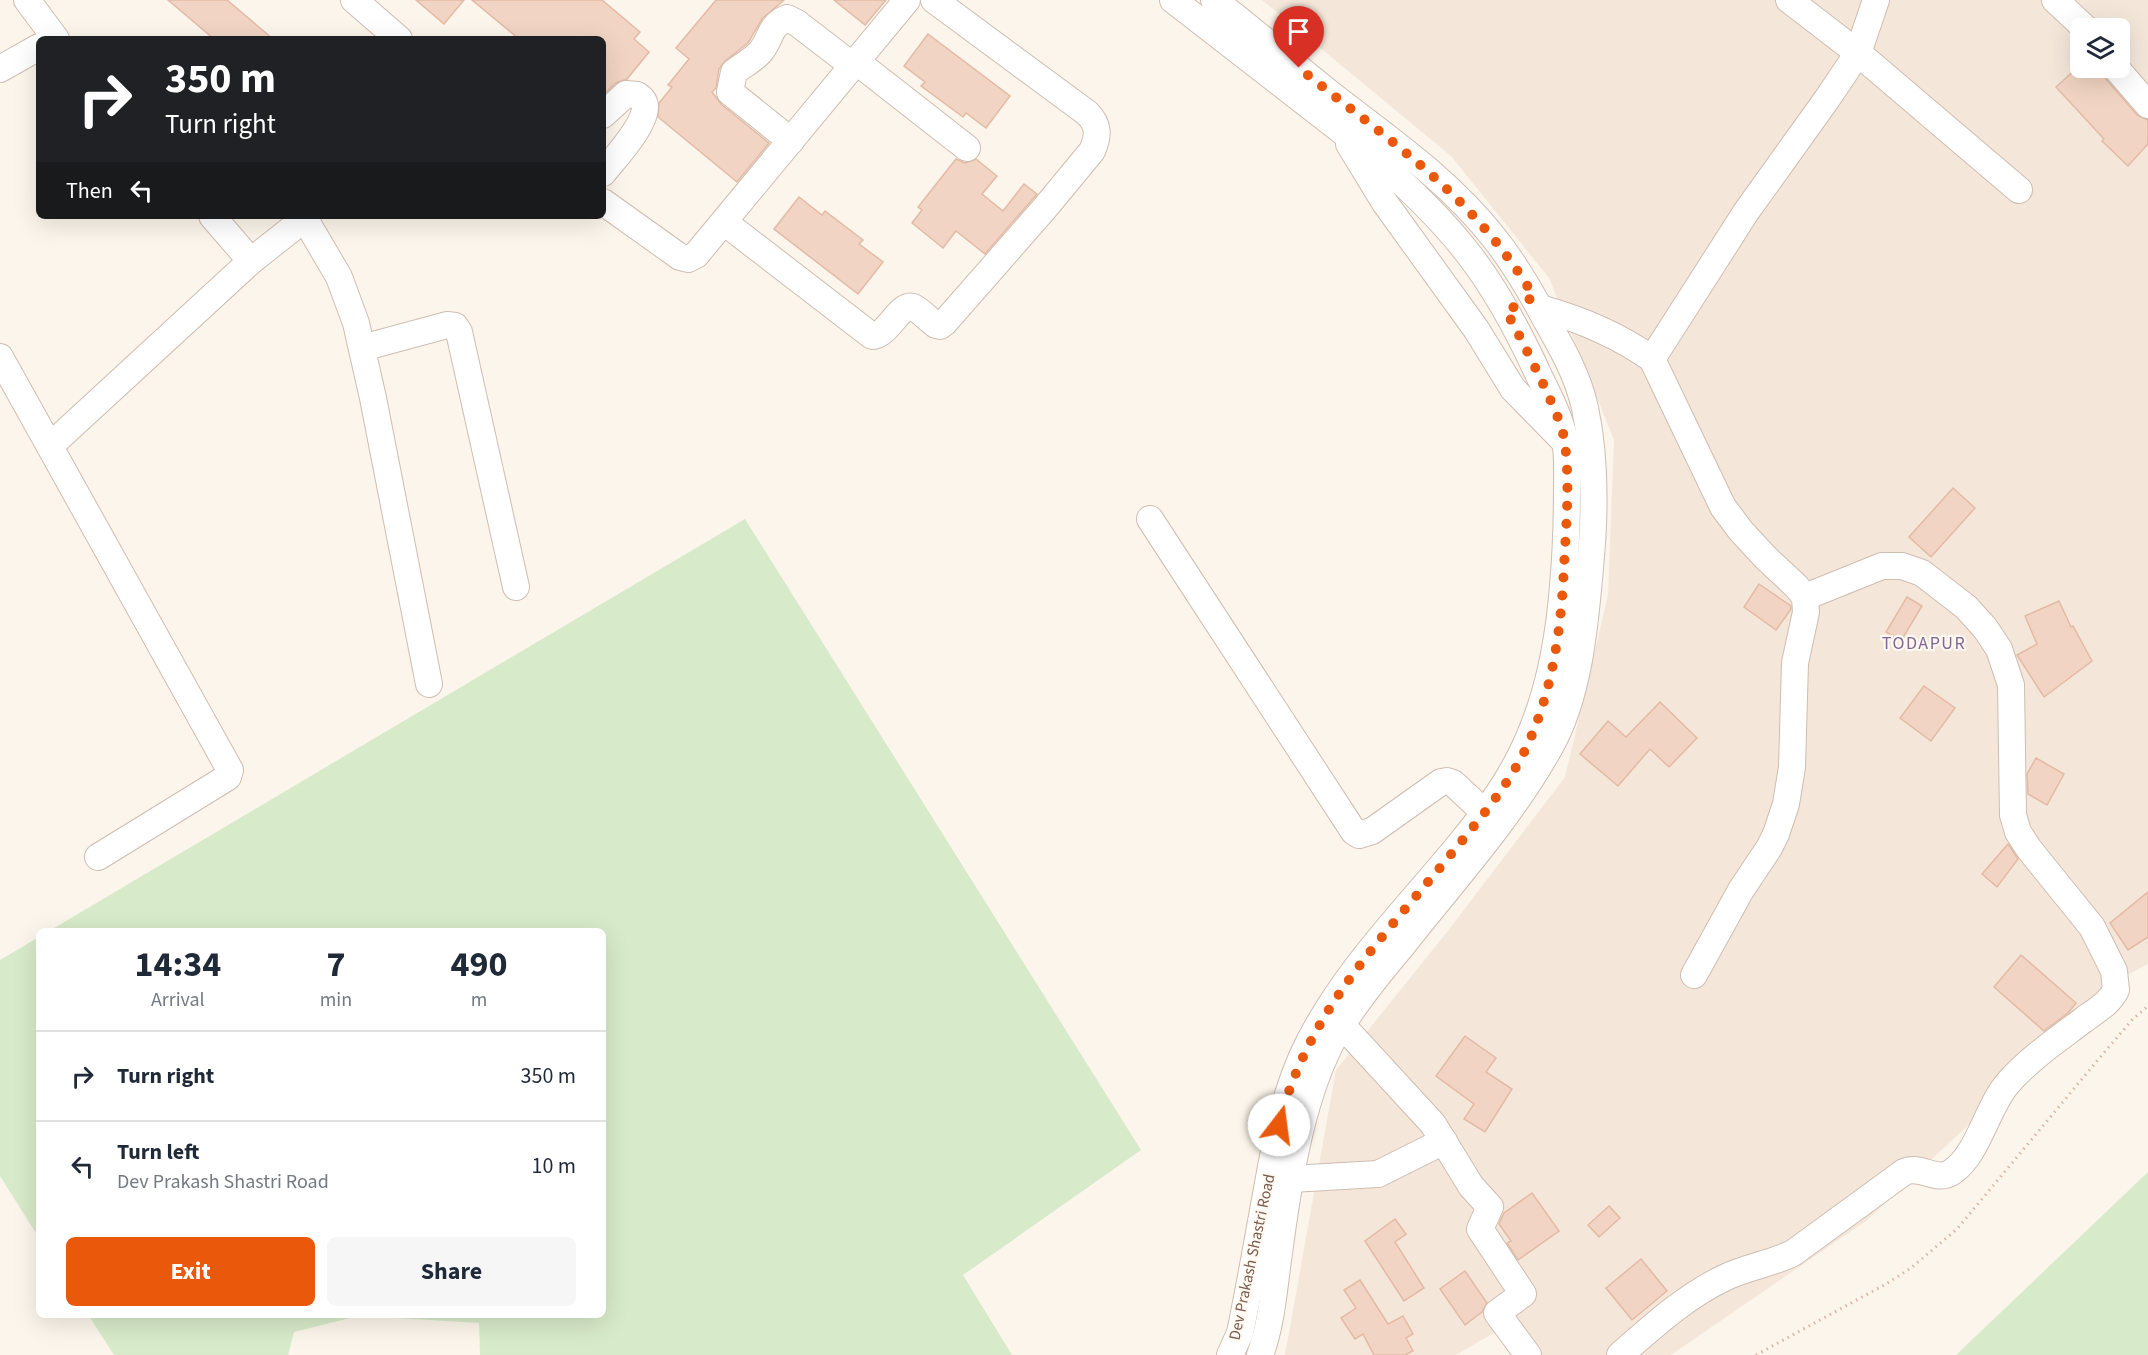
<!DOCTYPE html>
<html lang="en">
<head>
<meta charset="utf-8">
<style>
	:root { --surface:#fff; --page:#f6f6f7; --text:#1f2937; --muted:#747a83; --line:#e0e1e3; --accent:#ea580c }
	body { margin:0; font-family:"Source Sans 3",sans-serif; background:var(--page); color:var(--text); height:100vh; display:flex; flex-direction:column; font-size:22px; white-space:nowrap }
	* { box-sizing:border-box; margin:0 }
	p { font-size:20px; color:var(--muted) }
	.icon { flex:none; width:33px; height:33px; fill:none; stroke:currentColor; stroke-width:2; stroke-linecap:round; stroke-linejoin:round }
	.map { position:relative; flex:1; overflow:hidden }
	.panel { position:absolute; left:36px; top:928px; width:570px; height:390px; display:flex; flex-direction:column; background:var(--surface); border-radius:9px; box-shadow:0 6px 24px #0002 }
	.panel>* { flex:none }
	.top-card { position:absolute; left:36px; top:36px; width:570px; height:183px; border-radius:9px; box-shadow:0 6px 24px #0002; background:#202124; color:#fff; overflow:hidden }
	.tools { position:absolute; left:2070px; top:18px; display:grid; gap:12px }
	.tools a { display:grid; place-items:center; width:60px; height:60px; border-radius:9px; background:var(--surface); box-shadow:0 6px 24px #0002; font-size:30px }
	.pin { position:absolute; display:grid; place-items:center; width:51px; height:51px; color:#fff; margin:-62px -26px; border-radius:50% 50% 50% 0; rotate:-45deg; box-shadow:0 0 6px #0007 }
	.pin .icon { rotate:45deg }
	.me { position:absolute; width:66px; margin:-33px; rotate:15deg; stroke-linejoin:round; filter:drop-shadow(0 0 4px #0008) }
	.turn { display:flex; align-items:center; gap:21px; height:126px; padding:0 30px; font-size:27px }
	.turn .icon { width:78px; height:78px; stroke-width:2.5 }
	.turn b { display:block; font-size:42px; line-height:51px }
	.then { display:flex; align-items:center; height:57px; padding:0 30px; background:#0003; gap:12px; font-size:22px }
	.eta { display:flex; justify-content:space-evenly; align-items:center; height:102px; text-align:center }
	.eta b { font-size:36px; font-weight:700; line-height:42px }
	.action { display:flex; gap:12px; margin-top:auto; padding:12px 30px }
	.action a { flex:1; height:69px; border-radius:9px; background:var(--accent); color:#fff; font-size:24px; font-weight:700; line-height:69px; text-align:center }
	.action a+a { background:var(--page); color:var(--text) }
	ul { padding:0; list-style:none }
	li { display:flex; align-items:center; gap:18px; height:90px; padding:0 30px; border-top:2px solid var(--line) }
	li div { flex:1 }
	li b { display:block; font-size:22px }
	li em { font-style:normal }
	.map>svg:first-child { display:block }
	.residential { fill:#f4e7da; fill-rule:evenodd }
	.green { fill:#d7eac9 }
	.building { fill:#f1d4c3; stroke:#e4baa4; stroke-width:1.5 }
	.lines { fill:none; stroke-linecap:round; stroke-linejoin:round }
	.minor-casing { stroke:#cfbdb0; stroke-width:28 }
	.path { stroke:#d7b7a6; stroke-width:3; stroke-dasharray:1.5 4.5; stroke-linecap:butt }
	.minor { stroke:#fff; stroke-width:26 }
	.route { stroke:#ea580c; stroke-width:10; stroke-dasharray:0 18 }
	.labels { text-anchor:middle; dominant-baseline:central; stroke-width:4.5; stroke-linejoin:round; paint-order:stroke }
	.street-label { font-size:16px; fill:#785c4e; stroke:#fff9f2 }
	.neighbourhood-label { font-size:18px; letter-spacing:1.5px; fill:#836693; stroke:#fff9f2 }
</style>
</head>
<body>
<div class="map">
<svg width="2148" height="1355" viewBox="0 0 2148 1355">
	<rect width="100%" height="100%" fill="#fcf5eb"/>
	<!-- residential -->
	<path class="residential" d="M1262,0h886v964l-19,10 -263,247 -195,134h-152l-20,-25 -43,25h-171l51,-285 111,-138 118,-155 43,-182 6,-155 -65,-162 -98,-122zM2080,28h40v40h-40z"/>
	<!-- green -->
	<g class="green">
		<polygon points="745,519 1141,1150 963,1275 1012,1355 480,1355 479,1323 362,1316 603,1316 603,932 49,931"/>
		<polygon points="39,937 39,1238 0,1176 0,960"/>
		<polygon points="2148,1172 2148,1355 1956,1355"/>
		<polygon points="89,1316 358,1316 294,1332 288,1355 114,1355"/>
	</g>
	<!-- building -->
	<g class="building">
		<polygon points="168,0 227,0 273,39 214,39"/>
		<polygon points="416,0 464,0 444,24"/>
		<polygon points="472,0 602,0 640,32 634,39 649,52 627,79 616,83 603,95 603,39 519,39"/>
		<polygon points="716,0 784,0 762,19 748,43 725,61 719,69 716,88 712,92 721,104 769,143 737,182 658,117 659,103 672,87 668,85 689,59 676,48"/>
		<polygon points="834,0 886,0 865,25"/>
		<polygon points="928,34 1010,96 986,128 966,113 963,117 921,86 925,82 904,66"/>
		<polygon points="2077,68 2101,68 2105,78 2137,115 2148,120 2148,144 2128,166 2102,141 2104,139 2056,87"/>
		<polygon points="956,159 965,163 976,159 997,176 982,194 1003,211 1024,184 1037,194 985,254 956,231 943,248 912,223 922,210 918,207"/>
		<polygon points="799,197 822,215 825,211 863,240 859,244 883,262 858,294 774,229"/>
		<polygon points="1953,488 1975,508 1931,557 1909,537"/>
		<polygon points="1759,584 1791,606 1791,609 1776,630 1744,607"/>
		<polygon points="1907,597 1922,606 1901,641 1886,632"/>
		<polygon points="2059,601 2071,627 2073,626 2092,661 2044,697 2017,655 2037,644 2025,616"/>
		<polygon points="1924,686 1955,708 1931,741 1900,718"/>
		<polygon points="1660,702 1697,738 1669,767 1650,749 1618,786 1580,754 1608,721 1626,737"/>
		<polygon points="2036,758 2064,774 2047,805 2028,794 2027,774"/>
		<polygon points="2008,844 2018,859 1997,887 1982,874"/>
		<polygon points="2148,892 2148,937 2128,950 2110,923"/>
		<polygon points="2021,955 2076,1003 2068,1013 2044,1031 1994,987"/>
		<polygon points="1465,1036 1496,1058 1486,1072 1512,1089 1485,1132 1464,1119 1474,1104 1436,1076"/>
		<polygon points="1532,1193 1559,1231 1518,1260 1507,1243 1511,1241 1499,1224 1504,1213"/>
		<polygon points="1609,1206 1620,1218 1599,1237 1588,1225"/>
		<polygon points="1395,1219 1406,1234 1395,1242 1424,1288 1404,1301 1365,1241"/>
		<polygon points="1641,1259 1667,1291 1632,1320 1606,1288"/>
		<polygon points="1465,1271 1487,1303 1482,1312 1465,1325 1440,1289"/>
		<polygon points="1360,1280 1388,1324 1403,1316 1413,1334 1406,1338 1413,1351 1405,1355 1374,1355 1363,1334 1355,1339 1341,1318 1356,1308 1344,1290"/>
	</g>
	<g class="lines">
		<defs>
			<g id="minor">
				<polyline points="27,0 56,39"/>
				<polyline points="354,0 399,39"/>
				<path d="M1173,0l201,156c32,30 66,61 93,96 30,38 53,82 73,126 10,20 20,40 25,62 3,15 2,31 2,46 0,34 -1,67 -4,100 -6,75 -22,145 -65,208 -59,85 -141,155 -189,248 -24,47 -33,96 -42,147 -9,48 -17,96 -27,144l-10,22"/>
				<path d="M1214,0c40,31 79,64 119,96 57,44 117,85 162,143 20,25 36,53 51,81 16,28 32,56 39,88 11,51 10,108 5,160 -5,57 -11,128 -40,179 -40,72 -97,134 -148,199 -25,30 -52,63 -71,97 -31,61 -43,142 -52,210 -5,34 -7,70 -19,102"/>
				<polyline points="1789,0 1858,53 2019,190"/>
				<polyline points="2055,0 2085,28"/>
				<polyline points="857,62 967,148"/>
				<polyline points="2116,68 2148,105"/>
				<polyline points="0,69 39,47"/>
				<path d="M603,115l23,-21 11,1c3,2 6,4 7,7 8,17 -31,58 -41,71"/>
				<path d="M791,141l-61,-49 4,-20c9,-7 21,-13 27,-21 11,-14 8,-25 26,-33l10,5 56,43"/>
				<polyline points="1349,144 1385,203 1476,329 1513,389 1562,439"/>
				<polyline points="603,202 680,257 688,259 696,255 907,0"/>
				<polyline points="212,216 251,261"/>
				<polyline points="305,219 339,277 356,323 373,398 429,684"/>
				<path d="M724,222l148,114c16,0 28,-34 41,-29 8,4 16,13 23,18l4,1 5,-4 99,-113 48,-58c7,-16 7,-26 -5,-38l-153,-113"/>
				<path d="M1540,308c40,11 78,27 112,51l71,148 18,24 25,27 30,28 9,11 1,15 -11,51 -3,104 -6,37 -10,30 -7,14 -28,42 -47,85"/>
				<polyline points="362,348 447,325 455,326 459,332 516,587"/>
				<polyline points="0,357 230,770 228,777 98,857"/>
				<polyline points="1652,359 1746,212 1827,99 1858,53 1876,0"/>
				<polyline points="50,446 251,261 308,216"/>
				<polyline points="1150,519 1354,832 1359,835 1372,831 1441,782 1447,781 1453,783 1485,813"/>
				<polyline points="1342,1025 1433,1124 1471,1186 1490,1207 1480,1229 1523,1294 1497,1313 1528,1355"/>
				<polyline points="1291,1179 1378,1174 1444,1141"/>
				<path d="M1620,1355c32,-28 66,-59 104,-77 22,-11 47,-14 69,-25l111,-81c17,-8 32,11 48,0 26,-17 35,-65 56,-89 21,-24 49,-43 74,-62 13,-10 27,-17 34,-31l-2,-19 -22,-44 -63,-78 -11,-17 -5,-17 -2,-130 -12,-36 -14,-21 -19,-21 -44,-34 -20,-7h-20l-77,31"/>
			</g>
		</defs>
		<!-- minor casing -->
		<use href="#minor" class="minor-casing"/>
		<!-- path -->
		<polyline class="path" points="1756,1355 1886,1284 1911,1268 1957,1229 2102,1055 2132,1020 2148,1006"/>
		<!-- minor -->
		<use href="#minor" class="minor"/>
	</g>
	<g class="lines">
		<!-- route -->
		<path class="route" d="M1279,1125c27,-110 99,-182 169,-267 25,-31 52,-62 71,-96 32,-59 42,-128 45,-195 2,-40 6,-82 1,-123 -2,-18 -11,-35 -18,-52 -13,-27 -26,-54 -41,-81l28,-14c-59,-101 -147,-158 -235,-229"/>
	</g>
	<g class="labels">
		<!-- street labels -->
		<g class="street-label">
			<text transform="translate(1252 1257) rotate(-78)">Dev Prakash Shastri Road</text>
		</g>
		<!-- neighbourhood labels -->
		<g class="neighbourhood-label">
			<text x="1924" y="643">TODAPUR</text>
		</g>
	</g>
</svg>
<div class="tools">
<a><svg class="icon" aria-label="layers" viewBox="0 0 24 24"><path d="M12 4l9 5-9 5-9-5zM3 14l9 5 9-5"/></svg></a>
</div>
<div class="pin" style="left:1299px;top:68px;background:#d93025"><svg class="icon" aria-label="arrive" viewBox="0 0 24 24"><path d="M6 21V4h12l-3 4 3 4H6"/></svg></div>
<svg class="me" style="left:1279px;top:1125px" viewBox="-20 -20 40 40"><circle r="19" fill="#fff"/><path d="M0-13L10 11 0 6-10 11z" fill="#ea580c"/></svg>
<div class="top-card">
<div class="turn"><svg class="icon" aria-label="right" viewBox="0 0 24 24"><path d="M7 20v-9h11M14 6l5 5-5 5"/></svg><div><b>350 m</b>Turn right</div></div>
<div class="then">Then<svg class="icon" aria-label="left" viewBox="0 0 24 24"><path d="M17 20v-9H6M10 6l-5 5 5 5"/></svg></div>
</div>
<section class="panel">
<div class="eta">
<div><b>14:34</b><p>Arrival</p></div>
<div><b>7</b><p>min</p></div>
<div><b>490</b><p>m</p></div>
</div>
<ul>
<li><svg class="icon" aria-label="right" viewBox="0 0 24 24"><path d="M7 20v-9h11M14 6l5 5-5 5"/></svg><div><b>Turn right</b></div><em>350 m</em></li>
<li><svg class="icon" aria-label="left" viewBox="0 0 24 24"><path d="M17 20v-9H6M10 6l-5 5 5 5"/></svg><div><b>Turn left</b><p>Dev Prakash Shastri Road</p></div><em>10 m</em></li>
</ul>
<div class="action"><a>Exit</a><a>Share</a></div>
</section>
</div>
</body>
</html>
